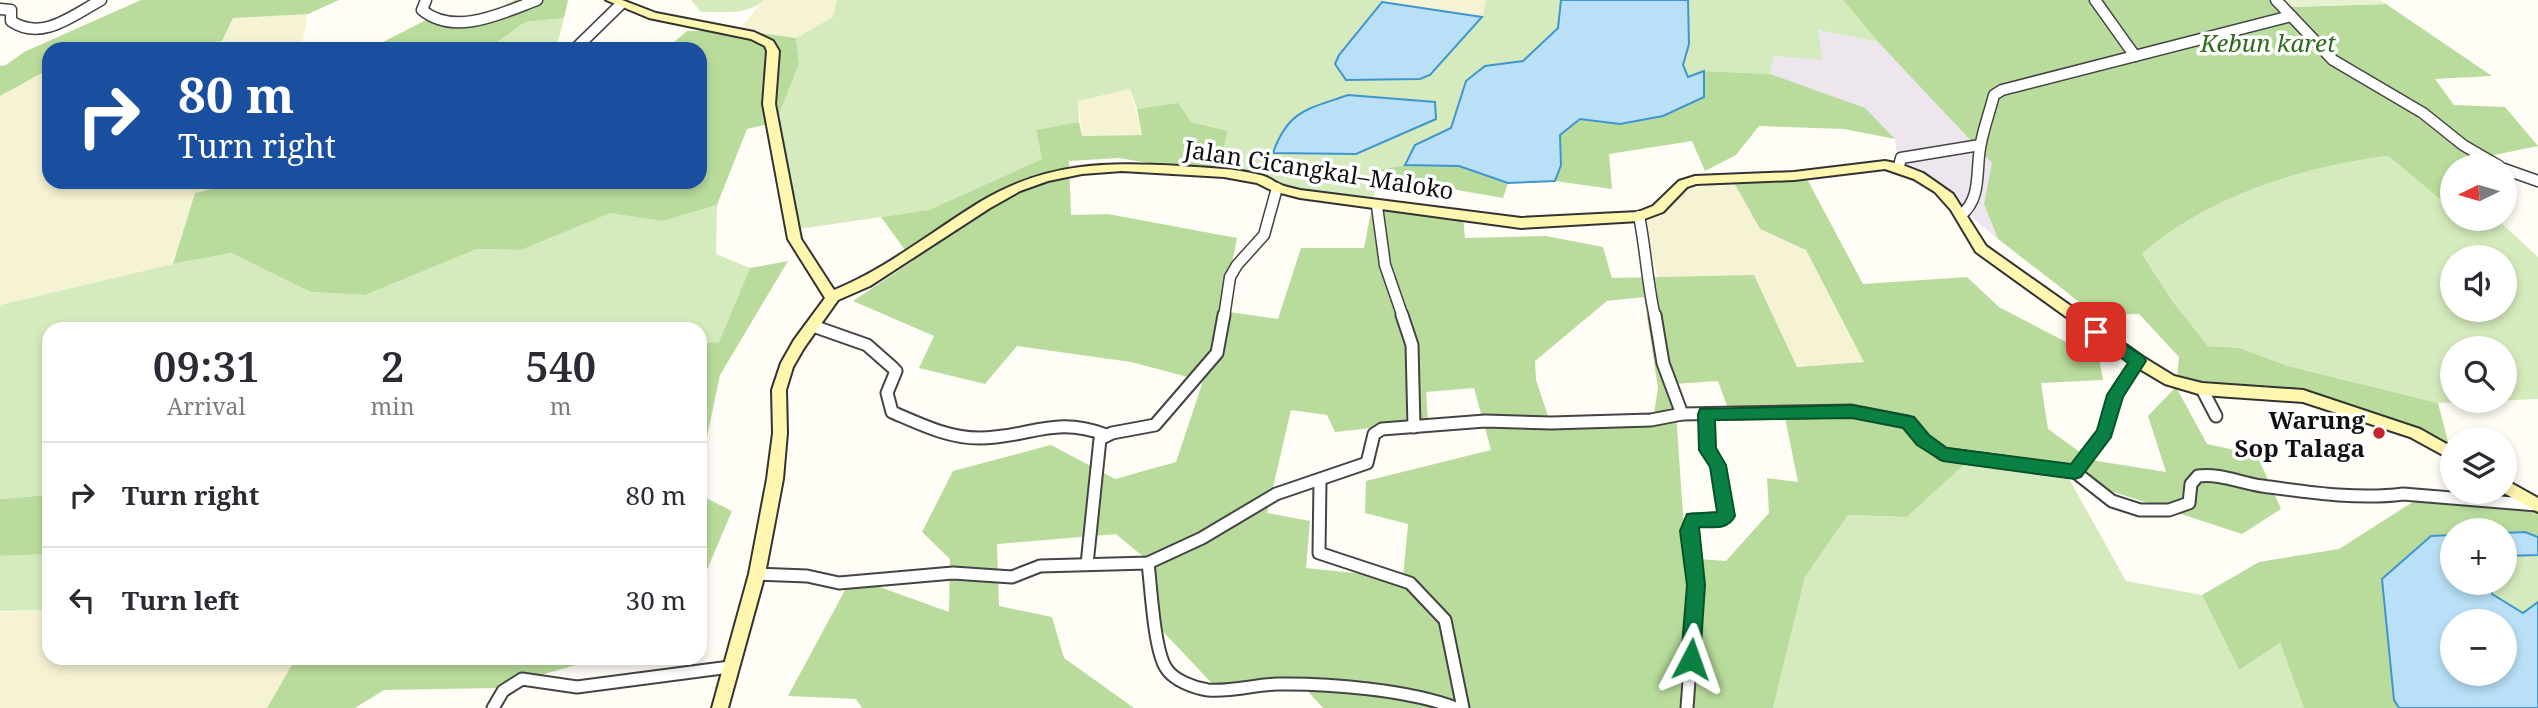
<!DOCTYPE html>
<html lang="en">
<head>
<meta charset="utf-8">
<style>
	:root { --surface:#fff; --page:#f2f2f3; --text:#2b2b33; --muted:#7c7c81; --line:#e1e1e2 }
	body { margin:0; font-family:"Noto Serif",serif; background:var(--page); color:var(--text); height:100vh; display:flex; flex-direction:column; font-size:26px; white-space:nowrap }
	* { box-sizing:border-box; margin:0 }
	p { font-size:23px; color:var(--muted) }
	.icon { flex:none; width:38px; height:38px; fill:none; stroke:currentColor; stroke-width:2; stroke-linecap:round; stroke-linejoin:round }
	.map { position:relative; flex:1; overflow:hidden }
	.panel { position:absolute; left:42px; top:322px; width:665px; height:343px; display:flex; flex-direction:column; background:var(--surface); border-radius:21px; box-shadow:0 4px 10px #0003 }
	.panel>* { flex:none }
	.guide { position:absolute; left:42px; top:42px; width:665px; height:147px; border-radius:21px; box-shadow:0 4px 10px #0003; background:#1a4fa0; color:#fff; overflow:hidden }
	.needle { width:46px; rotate:265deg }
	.fabs { position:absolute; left:2440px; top:154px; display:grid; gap:14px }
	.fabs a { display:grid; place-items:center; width:77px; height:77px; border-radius:50%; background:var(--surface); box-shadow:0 4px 10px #0003; font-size:35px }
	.pin { position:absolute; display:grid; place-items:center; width:60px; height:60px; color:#fff; margin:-30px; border-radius:14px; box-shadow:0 4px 10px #0006 }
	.me { position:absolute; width:77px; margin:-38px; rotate:4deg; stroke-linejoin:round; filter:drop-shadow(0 0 5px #0008) }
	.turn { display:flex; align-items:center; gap:24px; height:147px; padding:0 21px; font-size:32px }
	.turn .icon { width:91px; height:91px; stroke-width:2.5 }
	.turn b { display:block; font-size:49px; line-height:60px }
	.eta { display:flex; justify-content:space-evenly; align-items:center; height:119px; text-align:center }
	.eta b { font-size:42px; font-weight:600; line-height:49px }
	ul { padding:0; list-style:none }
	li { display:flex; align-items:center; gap:21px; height:105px; padding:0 21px; border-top:2px solid var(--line) }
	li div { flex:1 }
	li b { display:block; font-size:26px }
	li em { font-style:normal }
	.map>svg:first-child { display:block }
	.industrial { fill:#eee6ef }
	.farmland { fill:#f6f3d4 }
	.green { fill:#d5ebbd; fill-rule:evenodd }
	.forest { fill:#b9dc9c; fill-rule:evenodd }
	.pitch { fill:#e6f2cf }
	.water { fill:#b9e0f7; stroke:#3f96cf; stroke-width:2; fill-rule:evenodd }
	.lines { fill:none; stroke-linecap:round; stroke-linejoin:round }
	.street-far1-casing { stroke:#444; stroke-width:13 }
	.street-casing { stroke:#444; stroke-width:15 }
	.secondary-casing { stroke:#333; stroke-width:4 }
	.street-far1 { stroke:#fff; stroke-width:10 }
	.street { stroke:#fff; stroke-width:11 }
	.secondary { fill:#fff6b0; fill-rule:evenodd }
	.route { fill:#0b8043; stroke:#07532c; stroke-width:2 }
	.poi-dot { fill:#c4262e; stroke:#fff; stroke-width:2.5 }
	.labels { text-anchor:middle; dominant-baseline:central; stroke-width:7; stroke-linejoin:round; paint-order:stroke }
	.park-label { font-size:24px; font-style:italic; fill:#2f6b1f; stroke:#fff }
	.street-label { font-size:24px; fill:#111; stroke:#fff }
	.poi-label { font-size:24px; font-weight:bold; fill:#111; stroke:#fff; text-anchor:end }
</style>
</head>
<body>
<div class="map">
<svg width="2538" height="708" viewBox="0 0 2538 708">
	<rect width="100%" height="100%" fill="#fffdf5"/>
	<!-- industrial -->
	<polygon class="industrial" points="1818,30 1878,42 1993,163 1984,204 1998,239 1934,186 1898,166 1895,139 1770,74 1773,56"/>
	<!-- farmland -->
	<g class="farmland">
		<polygon points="764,0 837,0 833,17 796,38 739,30"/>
		<polygon points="1384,0 1486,0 1482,17 1382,2"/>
		<polygon points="308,14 301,49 174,49 222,41 233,18"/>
		<polygon points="44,69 49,69 49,182 241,182 195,193 173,264 0,305 0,96"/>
		<polygon points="1130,89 1142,135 1082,136 1078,101"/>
		<polygon points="1733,181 1760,229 1806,250 1865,362 1797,367 1754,275 1658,278 1643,224 1687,188"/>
		<polygon points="49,610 49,658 296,658 267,708 0,708 0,612"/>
	</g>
	<!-- green -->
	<g class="green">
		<path d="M691,0h73c-14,15 -44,12 -63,12z"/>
		<path d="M837,0h547l-24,27 -25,37 122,-22 25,-24 4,-18h75l-3,28 -35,33 -38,5 -19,15 -15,47 -36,17 -10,20 -27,5 -5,31 -141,-24 -10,-21 6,-25 -37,-9 -13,-18 -41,5 -7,-20 -52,12 1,21 -43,9 6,28 -113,51 -130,19 -23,-107 23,-58 -3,-26 37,-21zM1348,95l87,7 -162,51c12,-41 38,-45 75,-58z"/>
		<polygon points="1688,0 1843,0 1878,42 1818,30 1823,60 1774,56 1770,74 1704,71 1687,77 1683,65 1689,44"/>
		<polygon points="564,18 556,49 488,49 525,22"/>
		<path d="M2388,156l64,53v10h45l41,38v142l-100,4 -150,-37 -48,-18 -32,-2 -35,-44 -31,-48c64,-57 162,-88 246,-98zM2452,257h52v53h-52zM2452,348h52v53h-52z"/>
		<polygon points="717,205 716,254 750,268 719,342 700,343 700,329 49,329 49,495 0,499 0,305 173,264 231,253 311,292 365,295 477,249 521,250 610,212 663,221"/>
		<polygon points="1967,462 2068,477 2126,581 2202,595 2239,670 2280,643 2304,708 1773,708 1805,577 1848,515 1907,517"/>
		<polygon points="49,554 49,610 0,611 0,556"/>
		<polygon points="2538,555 2538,602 2523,613 2492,594 2490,583 2504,583 2505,556"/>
	</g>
	<!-- forest -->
	<g class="forest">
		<polygon points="141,0 339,0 308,14 233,18 222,41 174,49 49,49 49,69 0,96 0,66 6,65 24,52"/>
		<polygon points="515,0 568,0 564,18 525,22 488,49 376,49 377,45 430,18 489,13"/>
		<path d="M1843,0h442l6,7 95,-3 106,72 -57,3 19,26 51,2 33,39 -63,13 2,7h-25v43l-64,-53c-84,10 -182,41 -246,98l31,48 35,44 32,2 48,18 150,37 12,46 -147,-52 -127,-10 31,57 50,11 24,54 -39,25 -174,-57 -101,-15 -60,55 -59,-2 -43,62 -32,131h-450l-21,-23 -80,9 -69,-73v-56l-37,-31 -119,10 2,62 53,11 12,41 70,50h-272l-6,-9 -68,-3 64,-119 97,35 1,-53 -28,-27 31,-61 98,-26 64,34 61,-17 27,-81 -72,-19 -114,-16 -32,38 -66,-16 15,-32 -81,-35 60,-40 -32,-44 48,-7 113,-51 -6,-29 43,-8 3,14 60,-1 -5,-26 41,-6 13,19 37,9 -6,24 15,3 -5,19 -113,-19 -50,3 2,54 37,-1 129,24 -14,73 55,8 23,-71h63l9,-47 90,16 2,21 81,-2 57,11 9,31 142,-3 43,92 67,-5 -58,-112 -46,-21 -27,-48 74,-2 56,105 104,-7 32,30 100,52 4,21 -62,3 7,46 43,31 75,12 -18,-56 28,-29 3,-30 -40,-43 -43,1 -98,-76 -14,-35 8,-41 -114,-121zM1644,297l14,91 -4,26 -105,5 -13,-39 -1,-19 72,-60zM1718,381l10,28 56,4 14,69 -31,-4 2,35 -43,48 -40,-3 -12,-174zM1474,388l17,62 -125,31 -1,32 43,11 -5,54 -97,-10 4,-47 -43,-8 24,-103 36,5 8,17 93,-10 -2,-30z"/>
		<polygon points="739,30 796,38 799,64 776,122 747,129 717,205 663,221 610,213 521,250 477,249 365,295 311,292 231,253 173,264 195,193 241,182 700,182 700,49 666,49 687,31"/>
		<polygon points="1704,71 1770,74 1865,108 1895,139 1844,129 1759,126 1736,155 1705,171 1692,141 1609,154 1612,189 1555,181 1561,165 1560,134 1581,119 1620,124 1704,97"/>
		<polygon points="1405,165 1459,166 1508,183 1503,198 1434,186 1378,170"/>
		<polygon points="788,261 720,375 700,470 700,343 719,342 750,268"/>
		<polygon points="49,495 49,554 0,556 0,499"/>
		<polygon points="700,495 732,511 700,586"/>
		<polygon points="2416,500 2538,508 2538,537 2525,532 2504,533 2504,530 2452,530 2452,535 2431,536 2382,579 2394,700 2399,708 2304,708 2280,643 2239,670 2202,595 2259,562 2339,549"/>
		<polygon points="296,658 600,658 496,688 384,690 355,708 267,708"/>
	</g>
	<!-- pitch -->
	<polygon class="pitch" points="2285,0 2380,0 2386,4 2291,7"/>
	<!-- water -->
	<g class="water">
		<polygon points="1561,0 1688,0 1689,44 1683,65 1688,77 1704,71 1704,97 1663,116 1620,124 1580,119 1560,135 1561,165 1555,181 1508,183 1459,166 1405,165 1415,145 1451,128 1466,81 1485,66 1523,61 1558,28"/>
		<polygon points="1382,2 1482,17 1430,75 1420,79 1346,80 1335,64 1339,55"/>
		<path d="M1348,95l87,7 1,17 -80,35 -83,-1c15,-43 35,-44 75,-58z"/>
		<polygon points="2525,532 2538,537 2538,555 2504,556 2504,533"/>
		<path d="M2452,535v48h38l2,11 31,19 15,-11v106h-139l-5,-8 -12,-121 49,-43zM2452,621h52v53h-52z"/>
	</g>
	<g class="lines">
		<defs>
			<g id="street-far1">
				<path d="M426,0l-4,10c33,27 80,3 115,-10"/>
				<polyline points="2095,0 2135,56"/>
				<polyline points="2276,0 2333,60 2423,113 2463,145 2499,166"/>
				<path d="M0,9l11,1v11c31,21 62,-6 90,-21"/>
				<polyline points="575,49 620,5"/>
				<polyline points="1899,166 1901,158 1980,145"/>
				<polyline points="2504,169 2538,181"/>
				<polyline points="1377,206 1385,265 1403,317"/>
				<path d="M1961,215c22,-17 14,-48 20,-72 3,-16 9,-32 13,-48l8,-5 289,-74"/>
				<path d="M1639,216c7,34 8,67 16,101"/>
				<polyline points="1224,317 1230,277 1237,265 1264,235 1277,188"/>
			</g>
			<g id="street">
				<polyline points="1402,315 1412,345 1414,427"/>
				<polyline points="1655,315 1663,363 1682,414"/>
				<path d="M813,326l54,19 25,22 4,4 -9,22 5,19c28,12 56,26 87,26 50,0 75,-23 127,-3"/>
				<polyline points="2202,389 2216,416"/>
				<polyline points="2075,472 2105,432 2115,395 2138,361"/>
				<polyline points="1320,481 1319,553 1410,583 1445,620 1463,708"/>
				<path d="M1148,563c3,24 6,87 18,105 7,12 28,20 42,22 22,2 46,-5 69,-6 50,-1 133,6 179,24"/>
				<polyline points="1087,564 1100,439 1112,433 1155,425 1217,353 1224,315"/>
				<path d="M757,574l50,2 32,7 114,-10 59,4 28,-11 108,-3 54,-25 74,-44 91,-31 7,-29 8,-5 103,-8 66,2 100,-3 31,-6 169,-3 57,11 15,18 20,14 132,18 37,29 28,9h29l20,-7 2,-19 7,-8c22,-3 42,7 64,10 45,6 96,14 141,8l134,11"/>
				<polyline points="493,708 503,691 522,679 577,687 730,667"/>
				<polyline points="1687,708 1696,585 1689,531 1693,520 1721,520 1726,516 1718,465 1707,450 1706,414"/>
			</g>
			<g id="secondary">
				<path d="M606,0h16l34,13 98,19 19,9 6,10 -4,53 26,135 33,51c52,-21 97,-58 146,-88 67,-40 125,-40 201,-36 26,2 53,2 79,9 7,1 13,6 19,9 7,3 14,4 21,6l221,28 117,-6 15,-6 26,-25 16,-5 99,-4 91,-11 15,3 23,9 30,21 33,52 157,111 31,19 28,7 101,7 117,39 32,18v13l-42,-23 -107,-35 -101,-7 -37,-11 -32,-19 -157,-113 -25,-42 -16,-18 -21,-13 -29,-10 -91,11 -98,4 -9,3 -24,25 -24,9 -118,7 -221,-30 -27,-7 -16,-8 -33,-6 -102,-6 -40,3 -34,7 -28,10 -30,17 -120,78 -32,14 -34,48 -11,19 -7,23 1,43 -4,46 -18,95 -37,134h-16l37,-134 18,-95 6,-46 -1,-43 9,-27 13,-23 31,-42 -37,-59 -25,-135 4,-53 -2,-5 -14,-7 -102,-21z"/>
				<polygon points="2504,479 2538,498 2538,512 2502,492 2504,492"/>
			</g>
		</defs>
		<!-- street-far1 casing -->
		<use href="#street-far1" class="street-far1-casing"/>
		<!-- street casing -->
		<use href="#street" class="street-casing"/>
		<!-- secondary casing -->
		<use href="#secondary" class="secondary-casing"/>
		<!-- street-far1 -->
		<use href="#street-far1" class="street-far1"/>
		<!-- street -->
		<use href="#street" class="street"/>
		<!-- secondary -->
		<use href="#secondary" class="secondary"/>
	</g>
	<!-- route -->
	<path class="route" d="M2096,326l48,31 2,4 -23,36 -12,40 -30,40 -6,2 -132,-18 -26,-16 -14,-17 -51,-10 -137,2 1,28 10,17 9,51c-7,14 -22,11 -36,11l6,58 -5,74 -3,6 -6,2 -7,-2 -3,-6 6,-74 -7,-54 7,-17 30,-2 -7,-45 -11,-17 -1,-36 2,-5 152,-4 62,12 15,18 18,13 124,16 26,-34 10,-35 21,-32 -37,-27 -3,-4z"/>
	<!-- markers -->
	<circle class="poi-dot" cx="2379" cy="433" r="7"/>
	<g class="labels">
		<!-- park labels -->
		<g class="park-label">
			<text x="2268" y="42">Kebun karet</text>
		</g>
		<!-- street labels -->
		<g class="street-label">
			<text transform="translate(1319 169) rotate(9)">Jalan Cicangkal–Maloko</text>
		</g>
		<!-- poi labels -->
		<g class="poi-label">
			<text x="2365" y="419">Warung<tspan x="2365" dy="28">Sop Talaga</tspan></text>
		</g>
	</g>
</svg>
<div class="fabs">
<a><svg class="needle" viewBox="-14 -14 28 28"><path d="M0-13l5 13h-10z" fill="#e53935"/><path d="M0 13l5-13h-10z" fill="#7c7c81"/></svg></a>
<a><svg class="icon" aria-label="sound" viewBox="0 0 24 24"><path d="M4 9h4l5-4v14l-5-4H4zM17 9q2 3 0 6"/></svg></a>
<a><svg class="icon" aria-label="search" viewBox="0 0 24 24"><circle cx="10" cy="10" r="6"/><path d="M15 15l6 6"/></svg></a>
<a><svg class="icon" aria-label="layers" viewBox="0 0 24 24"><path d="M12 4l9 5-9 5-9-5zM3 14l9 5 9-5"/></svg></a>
<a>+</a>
<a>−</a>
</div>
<div class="pin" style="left:2096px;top:332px;background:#d93025"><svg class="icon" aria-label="arrive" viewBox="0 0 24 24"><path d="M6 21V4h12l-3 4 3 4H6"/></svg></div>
<svg class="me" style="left:1691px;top:659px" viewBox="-20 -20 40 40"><path d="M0-17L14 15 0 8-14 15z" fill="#0b8043" stroke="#fff" stroke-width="4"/></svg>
<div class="guide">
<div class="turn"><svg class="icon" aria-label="right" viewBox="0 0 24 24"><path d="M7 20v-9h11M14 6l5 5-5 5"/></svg><div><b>80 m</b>Turn right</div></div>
</div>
<section class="panel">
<div class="eta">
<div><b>09:31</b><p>Arrival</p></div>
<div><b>2</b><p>min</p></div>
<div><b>540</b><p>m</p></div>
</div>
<ul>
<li><svg class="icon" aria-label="right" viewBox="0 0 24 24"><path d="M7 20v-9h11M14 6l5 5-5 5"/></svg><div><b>Turn right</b></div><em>80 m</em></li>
<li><svg class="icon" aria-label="left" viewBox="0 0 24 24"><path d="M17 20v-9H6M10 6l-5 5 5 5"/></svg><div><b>Turn left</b></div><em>30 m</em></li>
</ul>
</section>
</div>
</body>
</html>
